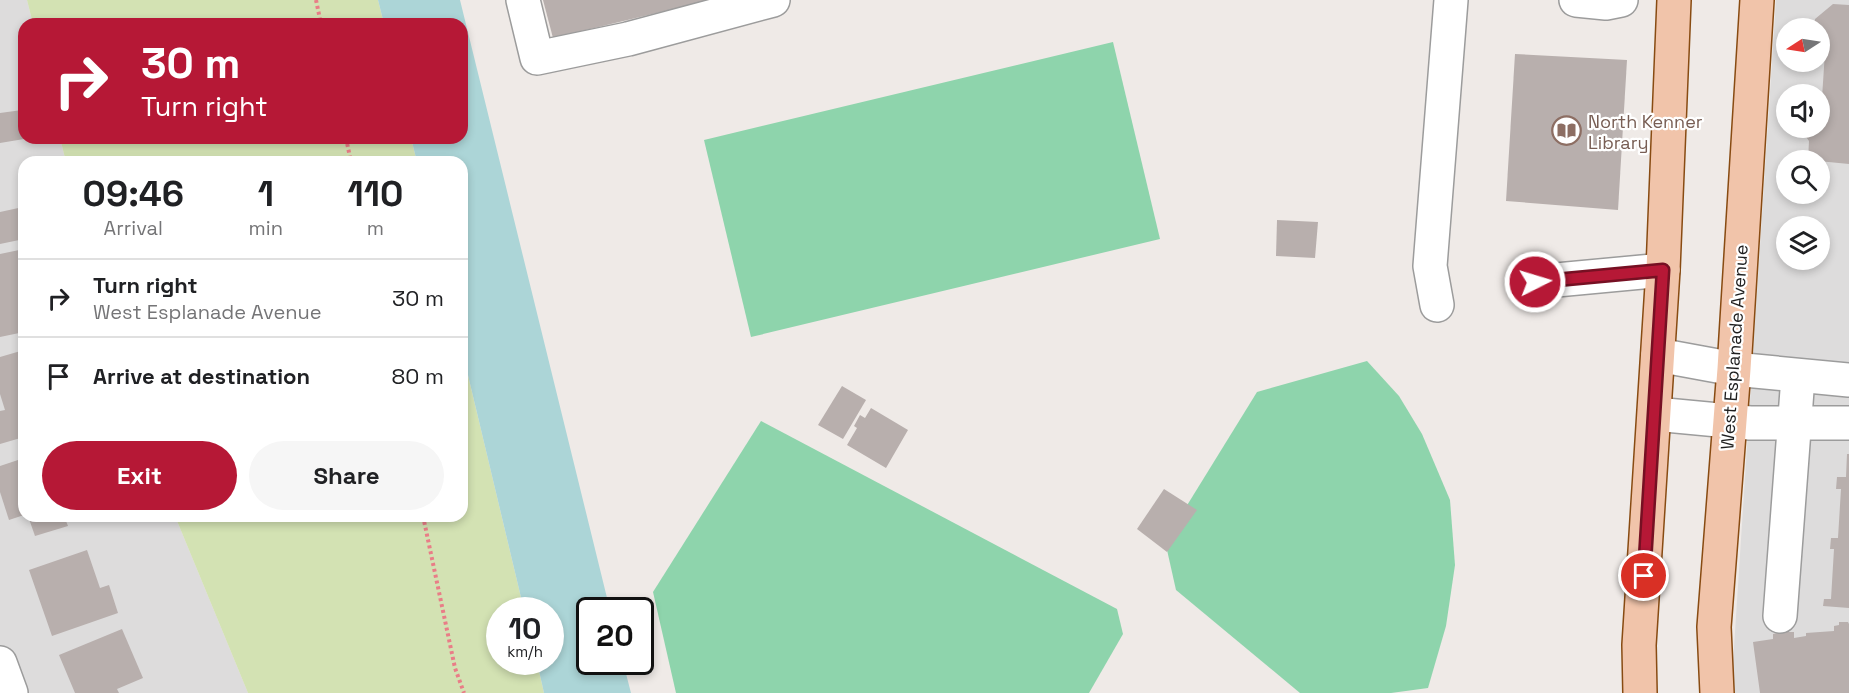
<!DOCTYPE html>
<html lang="en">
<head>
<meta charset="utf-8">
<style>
	:root { --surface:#fff; --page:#f6f6f6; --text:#202124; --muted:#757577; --line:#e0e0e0; --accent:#b61836 }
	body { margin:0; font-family:"Space Grotesk",sans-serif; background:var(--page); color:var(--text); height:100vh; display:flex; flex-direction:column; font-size:22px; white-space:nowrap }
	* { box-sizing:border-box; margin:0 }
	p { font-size:20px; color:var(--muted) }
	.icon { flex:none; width:33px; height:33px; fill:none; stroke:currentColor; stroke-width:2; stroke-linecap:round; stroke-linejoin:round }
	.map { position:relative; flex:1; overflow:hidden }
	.side { position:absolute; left:18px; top:156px; width:450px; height:366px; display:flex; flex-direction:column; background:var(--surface); border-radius:18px; box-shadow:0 3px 9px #0003 }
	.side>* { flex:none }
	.top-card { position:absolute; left:18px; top:18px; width:450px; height:126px; border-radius:18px; box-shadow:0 3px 9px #0003; background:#b61836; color:#fff; overflow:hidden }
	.needle { width:39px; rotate:258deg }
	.buttons { position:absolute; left:1776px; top:18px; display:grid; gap:12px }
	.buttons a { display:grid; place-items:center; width:54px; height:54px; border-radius:50%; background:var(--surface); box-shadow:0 3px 9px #0003; font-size:30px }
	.speed { position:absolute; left:486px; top:597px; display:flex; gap:12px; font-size:30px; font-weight:700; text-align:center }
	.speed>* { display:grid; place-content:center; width:78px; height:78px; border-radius:50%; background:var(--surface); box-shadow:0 3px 9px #0003; line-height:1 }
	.speed small { font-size:15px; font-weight:400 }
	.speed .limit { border:3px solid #111; border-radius:9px; background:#fff; color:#111 }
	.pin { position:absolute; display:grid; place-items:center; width:51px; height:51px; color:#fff; margin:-26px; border:3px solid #fff; border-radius:50%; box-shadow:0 2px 6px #0007 }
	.me { position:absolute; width:66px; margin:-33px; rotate:85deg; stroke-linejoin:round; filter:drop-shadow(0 0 4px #0008) }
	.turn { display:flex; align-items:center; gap:21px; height:126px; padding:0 24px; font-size:27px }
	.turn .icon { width:78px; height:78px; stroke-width:2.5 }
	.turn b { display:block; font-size:42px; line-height:51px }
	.eta { display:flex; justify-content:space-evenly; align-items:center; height:102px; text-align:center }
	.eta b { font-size:36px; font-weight:700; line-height:42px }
	.primary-button { display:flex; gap:12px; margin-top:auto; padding:12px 24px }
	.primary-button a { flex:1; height:69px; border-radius:36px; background:var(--accent); color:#fff; font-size:24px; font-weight:700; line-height:69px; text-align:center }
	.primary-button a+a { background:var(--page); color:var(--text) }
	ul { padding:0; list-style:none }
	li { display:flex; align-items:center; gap:18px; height:78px; padding:0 24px; border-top:2px solid var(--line) }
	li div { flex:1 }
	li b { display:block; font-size:22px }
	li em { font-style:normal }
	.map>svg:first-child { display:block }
	.residential { fill:#dddcdc; fill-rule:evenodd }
	.grass { fill:#d3e2b3 }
	.pitch { fill:#8ed4ac }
	.water { fill:#acd5d7 }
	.building { fill:#b8afad }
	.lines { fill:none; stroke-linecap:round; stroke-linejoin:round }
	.minor-casing { stroke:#9c9c9c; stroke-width:36 }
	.major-casing { stroke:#884b12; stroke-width:36 }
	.path { stroke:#e97d87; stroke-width:4; stroke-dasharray:3 3; stroke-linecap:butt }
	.minor { stroke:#fff; stroke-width:33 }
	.major { stroke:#f1c4aa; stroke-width:33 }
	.route-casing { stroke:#761023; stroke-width:15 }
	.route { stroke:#b61836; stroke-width:10 }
	.labels { text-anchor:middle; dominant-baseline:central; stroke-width:4.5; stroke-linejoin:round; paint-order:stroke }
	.education-label { font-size:18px; fill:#785e54; stroke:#fff; text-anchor:start }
	.street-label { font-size:18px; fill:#1f1f1f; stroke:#fff }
</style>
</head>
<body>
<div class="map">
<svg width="1849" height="693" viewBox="0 0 1849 693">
	<rect width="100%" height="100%" fill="#efeae7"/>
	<!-- residential -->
	<g class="residential">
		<polygon points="0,0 27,0 33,24 24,24 24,138 60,138 66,162 24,162 24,516 175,516 248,693 0,693"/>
		<path d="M1776,0h73v693h-115l-2,-15zM1786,28h34v34h-34zM1786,94h34v34h-34zM1786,160h34v34h-34zM1786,226h34v34h-34z"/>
	</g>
	<!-- grass -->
	<g class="grass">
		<polygon points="27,0 378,0 384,24 33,24"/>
		<polygon points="60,138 411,138 417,162 66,162"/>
		<polygon points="462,350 524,610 500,610 500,662 537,662 544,693 248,693 175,516 462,516"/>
	</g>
	<!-- pitch -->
	<g class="pitch">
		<polygon points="1113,42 1160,239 751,337 704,140"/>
		<polygon points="1367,361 1399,396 1422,434 1450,500 1455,565 1446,626 1428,688 1391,693 1300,693 1176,590 1165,541 1257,392"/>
		<polygon points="761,421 1117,609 1123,634 1089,693 676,693 653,592"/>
	</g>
	<!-- water -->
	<polygon class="water" points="378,0 460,0 610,610 590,610 590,662 623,662 631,693 544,693 537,662 550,662 550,610 524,610 462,350 462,162 417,162 411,138 462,138 462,24 384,24"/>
	<!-- building -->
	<g class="building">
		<polygon points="543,0 706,0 706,1 553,38"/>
		<polygon points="1833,4 1849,5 1849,164 1808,160 1809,141 1802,131 1802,128 1820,128 1825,52 1820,46 1820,28 1814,28 1815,19"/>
		<polygon points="1515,54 1627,60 1618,210 1506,201"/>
		<polygon points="22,110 24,139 0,143 0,113"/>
		<polygon points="23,207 24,239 0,244 0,212"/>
		<polygon points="1277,220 1318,222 1315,258 1276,256"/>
		<polygon points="24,249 24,332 0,337 0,254"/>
		<polygon points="24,350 24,437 0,444 0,411 5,410 0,394 0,357"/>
		<polygon points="842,386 866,400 843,439 818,425"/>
		<polygon points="871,408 908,430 886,468 847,445 857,428 854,426 860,415 865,418"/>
		<polygon points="1847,454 1849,454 1849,608 1823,606 1824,599 1831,599 1834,549 1830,549 1831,538 1838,538 1841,489 1836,489 1837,477 1846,477"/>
		<polygon points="24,458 24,515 9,520 0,492 0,466"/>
		<polygon points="1164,489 1197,510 1167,552 1137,529"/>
		<polygon points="28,516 64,516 68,526 35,536"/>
		<polygon points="87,550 100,588 109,585 118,613 52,636 29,570"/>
		<polygon points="1839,622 1848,622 1849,624 1849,693 1760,693 1753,642 1773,639 1773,634 1789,630 1789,632 1794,632 1794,638 1806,636 1806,633 1834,631 1834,626 1839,625"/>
		<polygon points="122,629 143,678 117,689 119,693 75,693 59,655"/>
	</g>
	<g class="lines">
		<defs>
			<g id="minor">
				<polyline points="523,0 537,58 628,39 773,0"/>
				<polyline points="1576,0 1606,3 1621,0"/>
				<polyline points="1535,282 1663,270"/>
				<polyline points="1437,305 1430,266 1451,0"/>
				<polyline points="1658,355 1734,369 1849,380"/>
				<polyline points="1655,414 1750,423 1849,423"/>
				<polyline points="1780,616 1798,377"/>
				<polyline points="0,663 11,693"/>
			</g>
			<g id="major">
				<polyline points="1640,693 1639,645 1663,270 1674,0"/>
				<polyline points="1717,693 1714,627 1734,369 1757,0"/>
			</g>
		</defs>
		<!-- minor casing -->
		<use href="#minor" class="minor-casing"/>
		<!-- major casing -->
		<use href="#major" class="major-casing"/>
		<!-- path -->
		<g class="path">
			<polyline points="316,0 321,24"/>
			<polyline points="346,138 351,162"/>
			<polyline points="423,516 455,668 464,693"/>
		</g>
		<!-- minor -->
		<use href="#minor" class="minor"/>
		<!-- major -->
		<use href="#major" class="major"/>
	</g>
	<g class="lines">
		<defs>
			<polyline id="route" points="1535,282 1663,270 1644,576"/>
		</defs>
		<!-- route casing -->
		<use href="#route" class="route-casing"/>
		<!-- route -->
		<use href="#route" class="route"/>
	</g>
	<!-- icons -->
	<defs>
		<symbol id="library-ring" viewBox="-11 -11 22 22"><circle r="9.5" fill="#fff" stroke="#8d6e63" stroke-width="1.5"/><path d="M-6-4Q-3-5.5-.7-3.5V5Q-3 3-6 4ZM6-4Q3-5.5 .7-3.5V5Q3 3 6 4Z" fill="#8d6e63"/></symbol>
	</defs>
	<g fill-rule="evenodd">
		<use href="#library-ring" x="1550" y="114" width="33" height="33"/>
	</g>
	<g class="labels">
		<!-- education labels -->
		<g class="education-label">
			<text x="1588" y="121">North Kenner<tspan x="1588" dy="21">Library</tspan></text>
		</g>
		<!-- street labels -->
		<g class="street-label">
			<text transform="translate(1734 347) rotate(-86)">West Esplanade Avenue</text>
		</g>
	</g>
</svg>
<div class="buttons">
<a><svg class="needle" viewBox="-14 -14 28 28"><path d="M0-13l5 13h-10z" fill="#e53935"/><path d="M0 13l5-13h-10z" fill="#757577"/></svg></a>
<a><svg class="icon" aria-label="sound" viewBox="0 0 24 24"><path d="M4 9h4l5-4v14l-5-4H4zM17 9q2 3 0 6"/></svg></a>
<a><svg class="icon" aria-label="search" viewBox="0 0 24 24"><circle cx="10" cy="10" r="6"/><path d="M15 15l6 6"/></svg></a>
<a><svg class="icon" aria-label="layers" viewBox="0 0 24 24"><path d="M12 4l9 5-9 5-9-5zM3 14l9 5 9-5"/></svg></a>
</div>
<div class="speed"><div>10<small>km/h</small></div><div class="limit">20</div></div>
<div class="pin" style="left:1644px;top:576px;background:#d93025"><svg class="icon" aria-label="arrive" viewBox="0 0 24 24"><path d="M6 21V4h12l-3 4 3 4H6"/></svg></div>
<svg class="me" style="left:1535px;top:282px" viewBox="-20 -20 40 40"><circle r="17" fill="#b61836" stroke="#fff" stroke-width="3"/><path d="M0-11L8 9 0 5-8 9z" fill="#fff"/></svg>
<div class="top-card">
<div class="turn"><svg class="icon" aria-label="right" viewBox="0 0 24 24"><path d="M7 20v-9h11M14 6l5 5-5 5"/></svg><div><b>30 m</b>Turn right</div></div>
</div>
<section class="side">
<div class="eta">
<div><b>09:46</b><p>Arrival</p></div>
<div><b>1</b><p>min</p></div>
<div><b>110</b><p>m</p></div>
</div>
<ul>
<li><svg class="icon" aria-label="right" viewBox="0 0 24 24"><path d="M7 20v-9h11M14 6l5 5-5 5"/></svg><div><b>Turn right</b><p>West Esplanade Avenue</p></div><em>30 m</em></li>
<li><svg class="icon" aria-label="arrive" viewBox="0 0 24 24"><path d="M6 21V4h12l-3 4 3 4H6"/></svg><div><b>Arrive at destination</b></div><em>80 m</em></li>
</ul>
<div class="primary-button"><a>Exit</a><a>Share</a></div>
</section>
</div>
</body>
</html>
